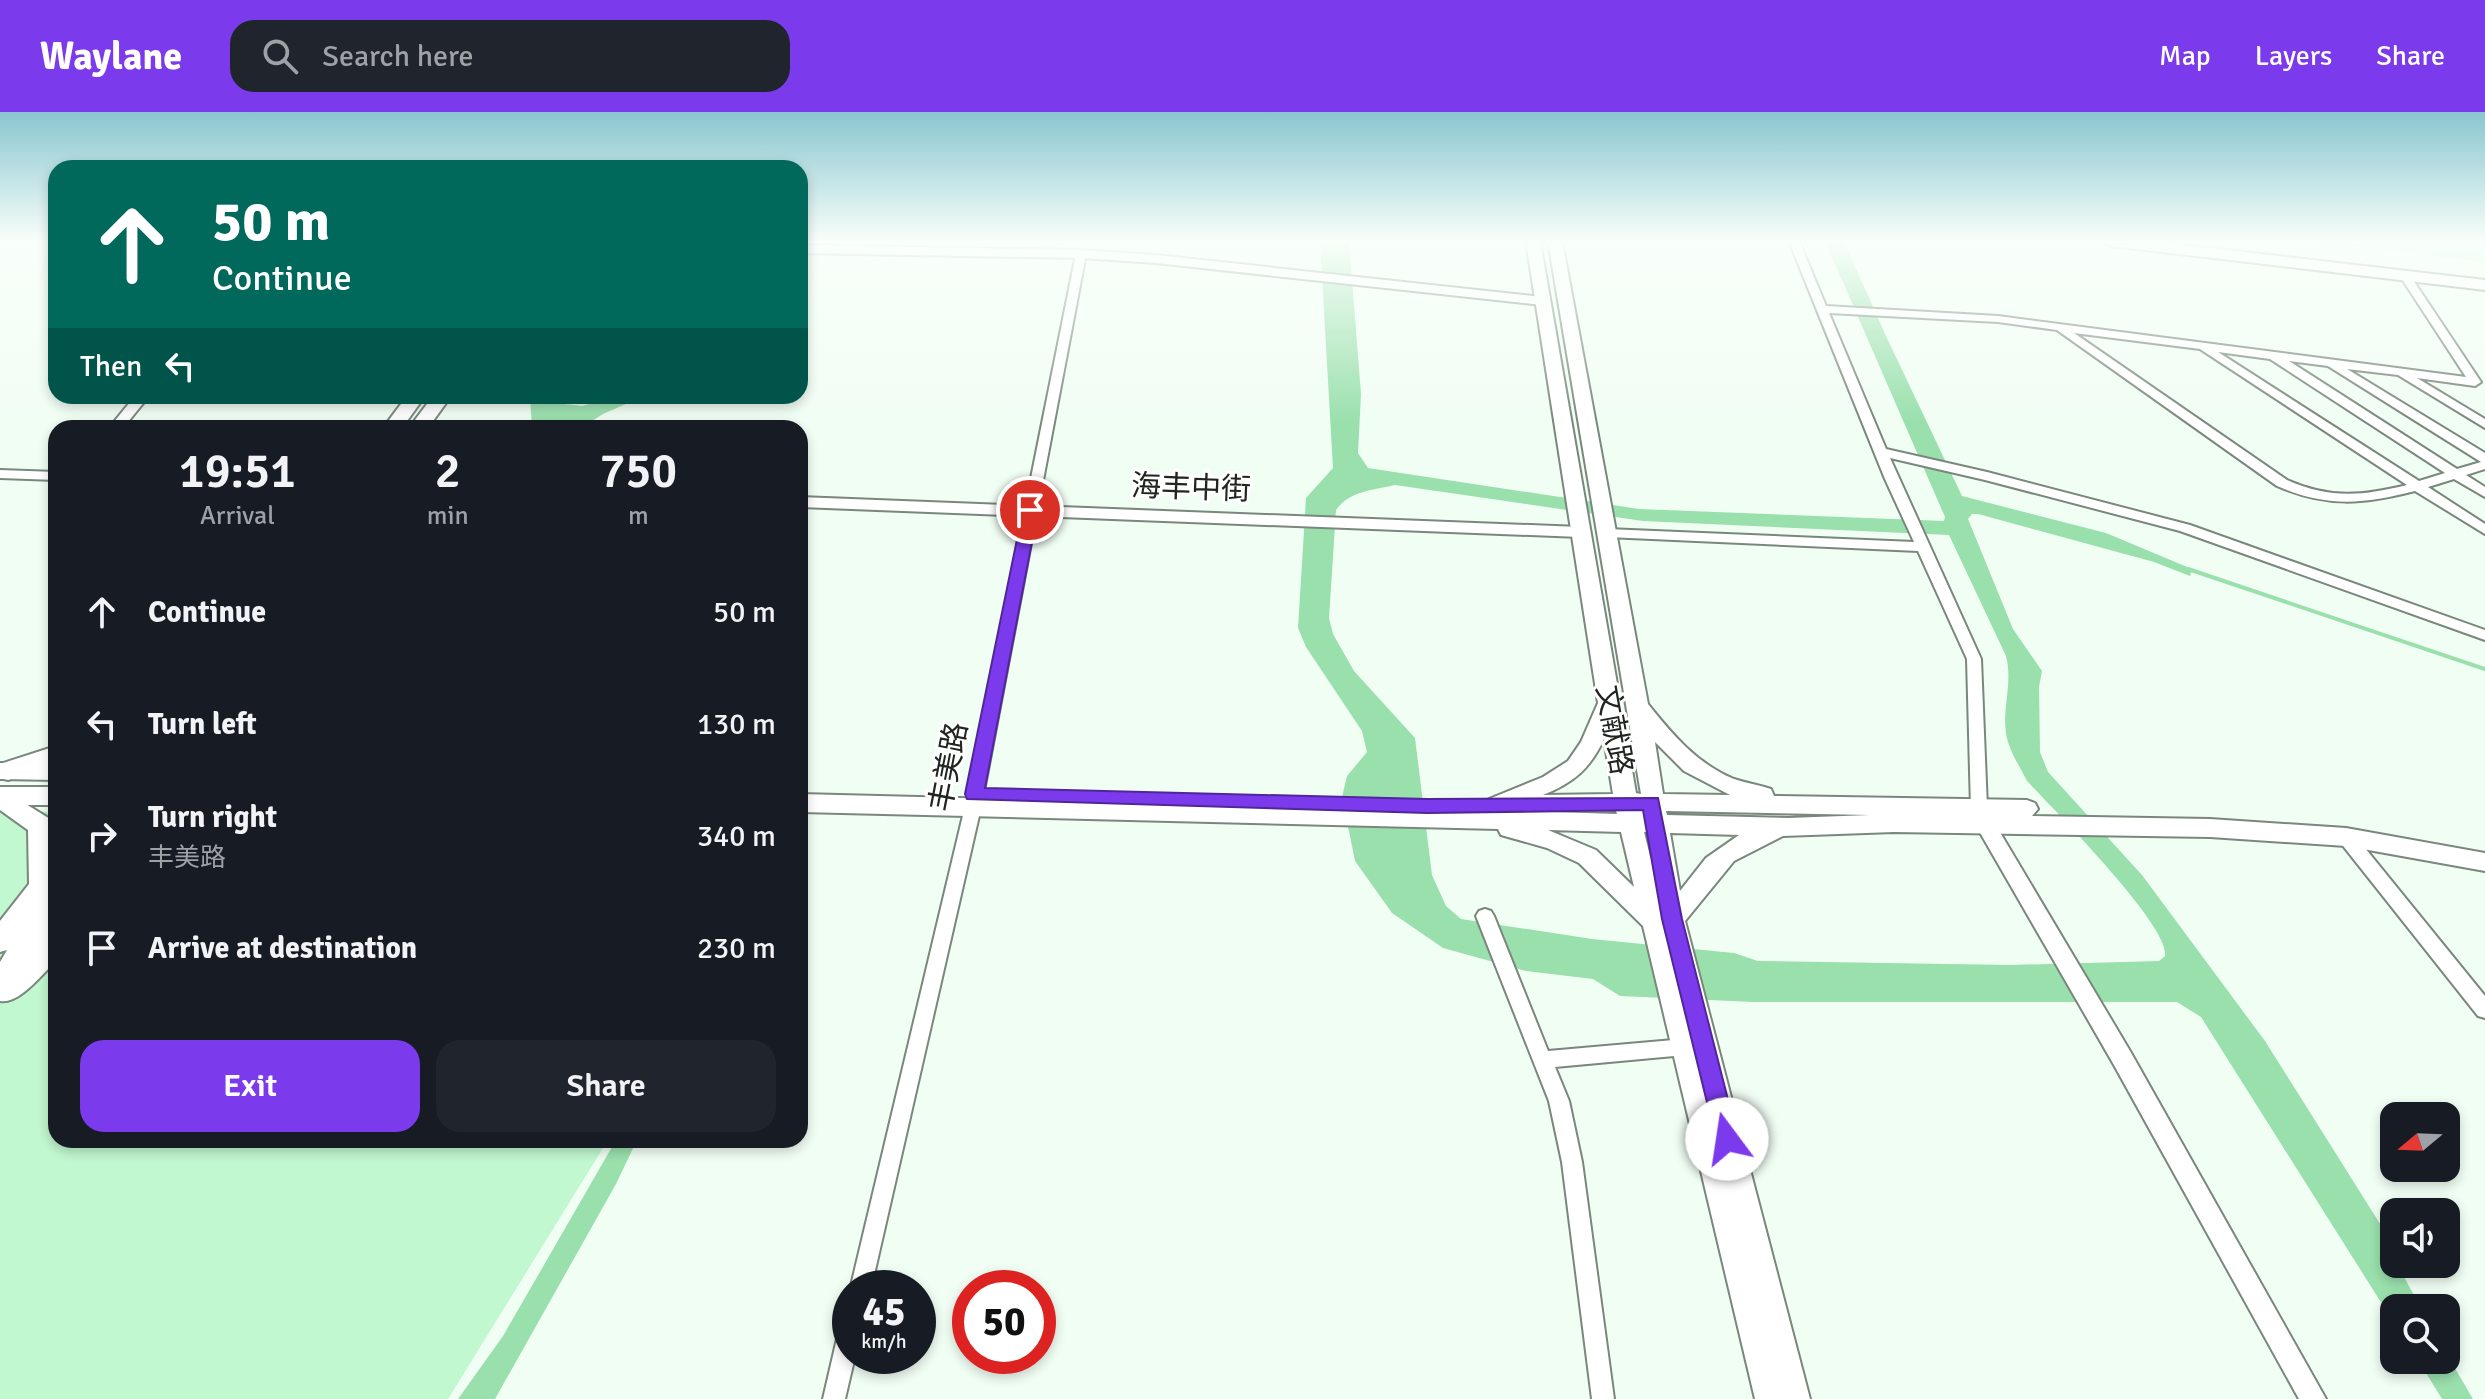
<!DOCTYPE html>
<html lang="en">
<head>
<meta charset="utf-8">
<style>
	:root { --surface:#171b24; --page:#20242c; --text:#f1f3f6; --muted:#9ea1a6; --accent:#7c3aed }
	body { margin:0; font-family:Signika,"Noto Sans SC",sans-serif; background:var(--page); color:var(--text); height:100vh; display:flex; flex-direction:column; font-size:30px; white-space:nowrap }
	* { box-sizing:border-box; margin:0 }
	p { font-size:26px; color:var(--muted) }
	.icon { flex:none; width:44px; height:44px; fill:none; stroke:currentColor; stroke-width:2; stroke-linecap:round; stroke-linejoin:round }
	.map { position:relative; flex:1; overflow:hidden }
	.details { position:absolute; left:48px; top:308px; width:760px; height:728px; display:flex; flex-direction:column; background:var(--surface); border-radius:24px; box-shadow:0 4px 12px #0003 }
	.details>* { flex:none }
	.banner { position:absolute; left:48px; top:48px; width:760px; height:244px; border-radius:24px; box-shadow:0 4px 12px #0003; background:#00695c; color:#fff; overflow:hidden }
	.needle { width:52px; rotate:251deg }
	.tools { position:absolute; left:2380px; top:990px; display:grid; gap:16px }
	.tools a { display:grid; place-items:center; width:80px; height:80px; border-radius:16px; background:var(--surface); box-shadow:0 4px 12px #0003; font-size:40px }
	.speed { position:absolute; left:832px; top:1158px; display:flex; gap:16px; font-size:40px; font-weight:700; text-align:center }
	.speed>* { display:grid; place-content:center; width:104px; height:104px; border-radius:50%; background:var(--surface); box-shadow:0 4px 12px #0003; line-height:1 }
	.speed small { font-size:20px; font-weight:400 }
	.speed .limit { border:12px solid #d22; background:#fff; color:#111 }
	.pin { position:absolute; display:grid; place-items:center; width:68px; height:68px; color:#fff; margin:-34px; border:4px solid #fff; border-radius:50%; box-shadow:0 2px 8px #0007 }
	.me { position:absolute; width:88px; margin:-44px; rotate:346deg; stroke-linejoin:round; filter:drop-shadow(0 0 6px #0008) }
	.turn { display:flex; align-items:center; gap:28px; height:168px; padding:0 32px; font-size:36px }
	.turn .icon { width:104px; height:104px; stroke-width:2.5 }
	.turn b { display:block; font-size:56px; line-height:68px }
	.then { display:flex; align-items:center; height:76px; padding:0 32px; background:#0003; gap:16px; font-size:30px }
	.eta { display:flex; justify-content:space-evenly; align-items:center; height:136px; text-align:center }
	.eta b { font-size:48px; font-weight:600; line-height:56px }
	.button { display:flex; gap:16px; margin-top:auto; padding:16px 32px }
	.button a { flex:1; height:92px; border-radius:24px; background:var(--accent); color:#fff; font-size:32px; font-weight:600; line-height:92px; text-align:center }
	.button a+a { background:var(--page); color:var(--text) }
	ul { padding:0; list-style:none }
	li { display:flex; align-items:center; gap:24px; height:112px; padding:0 32px }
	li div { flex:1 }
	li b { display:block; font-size:30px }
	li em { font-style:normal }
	header { display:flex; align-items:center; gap:48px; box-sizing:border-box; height:112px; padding:0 40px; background:var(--accent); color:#fff }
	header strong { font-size:38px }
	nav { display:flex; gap:44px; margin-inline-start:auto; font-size:28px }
	.search { width:560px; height:72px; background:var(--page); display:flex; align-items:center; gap:20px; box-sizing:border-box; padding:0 28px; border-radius:24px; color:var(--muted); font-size:30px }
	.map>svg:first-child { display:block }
	.green { fill:#c1f8cf }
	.water { fill:#9ae0ad; fill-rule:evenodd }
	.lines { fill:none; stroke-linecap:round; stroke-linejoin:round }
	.stream { stroke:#9ae0ad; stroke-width:4 }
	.minor-casing { stroke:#79877c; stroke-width:4 }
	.tertiary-casing { stroke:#79877c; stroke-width:4 }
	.secondary-casing { stroke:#79877c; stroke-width:4 }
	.primary-casing { stroke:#79877c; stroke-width:4 }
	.minor { fill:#fff; fill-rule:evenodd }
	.tertiary { fill:#fff; fill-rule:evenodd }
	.secondary { fill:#fff; fill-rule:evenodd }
	.primary { fill:#fff; fill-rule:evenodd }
	.route { fill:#7c3aed; stroke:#51269a; stroke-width:2 }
	.labels { text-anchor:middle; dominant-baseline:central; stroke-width:6; stroke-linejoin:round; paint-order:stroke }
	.street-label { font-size:30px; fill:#202521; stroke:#fff }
</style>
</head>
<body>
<header>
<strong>Waylane</strong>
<div class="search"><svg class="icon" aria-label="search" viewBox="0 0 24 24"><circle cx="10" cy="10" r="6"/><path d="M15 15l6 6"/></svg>Search here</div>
<nav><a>Map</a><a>Layers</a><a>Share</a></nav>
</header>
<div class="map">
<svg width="2485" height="1287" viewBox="0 0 2485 1287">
	<rect width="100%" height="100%" fill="#f1fef4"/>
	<!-- green -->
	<g class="green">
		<polygon points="2307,129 2485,129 2485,150"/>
		<polygon points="0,699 56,700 56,1028 608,1028 448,1287 0,1287"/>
	</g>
	<!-- water -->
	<g class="water">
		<path d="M1320,129h29l12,153 -3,59 10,15 271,41 305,12 1,-4 -120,-276h19l41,93 77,162 144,37 86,36 -2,7 -36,-14 -176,-48h-6l-4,5 45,110 29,42 -3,16 1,65 8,20 94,103 123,166 129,205v18h3l24,44h-27v15l-193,-306 -24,-15h-423l-134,-6 -27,-17 -67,-8 -83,-23 -51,-35 -37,-52 -13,-64 5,-21 20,-24 -5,-21 -56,-84 -8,-19 8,-130 27,-30zM1395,373l248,36 306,14 57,121c7,27 -4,52 0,77 2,16 14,34 21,48 25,27 143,145 138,175l-6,5 -149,4 -252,-4 -24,-8 -142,-14 -131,-20 -15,-13 -14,-31 -17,-137 -61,-67 -21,-37 -4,-16 7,-108c13,-19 38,-20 59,-25z"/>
		<polygon points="530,284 551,284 564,292 582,294 619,284 644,284 603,302 581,316 532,316"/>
		<polygon points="616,1028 637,1028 616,1072 495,1287 458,1287 503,1224"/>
		<polygon points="2446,1241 2473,1287 2442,1287 2418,1248 2446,1248"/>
	</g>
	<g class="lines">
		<!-- stream -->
		<polyline class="stream" points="2188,457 2485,557"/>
		<defs>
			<g id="minor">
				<path d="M1789,129h10l27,65 172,10 468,61 -66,-101 9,-2 72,108 -6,4 -58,-8 68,41v9l-87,-53 -51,-6 138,84v16l-19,6 19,12v10l-31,-18 -26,8 57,37v10l-70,-43c-51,13 -88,17 -138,-5l-220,-156 -59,-8 -169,-9 57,136 101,23 203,53 295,105v10l-305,-109 -195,-51 -95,-22 91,201 6,149 -2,5h-12l-2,-5 -4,-149 -49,-108 -311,-14 -7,-4 7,-4 307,13 -29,-63zM2074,221l126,16 207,136c-45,11 -77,14 -120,-5zM2218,240l52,7 175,114 -26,8zM2289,249l39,5 153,96 -24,7z"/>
				<polygon points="1081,139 1086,142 981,695 871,1176 850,1178 965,695 1076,142"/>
				<polygon points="2346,718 2352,720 2485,884 2485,906 2478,904 2340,730 2338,725 2340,720"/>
				<polygon points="1485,797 1491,799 1494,804 1548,939 1685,927 1692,929 1695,935 1692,941 1685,943 1555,955 1569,989 1582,1050 1614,1287 1592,1287 1562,1050 1549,989 1476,804 1479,799"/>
				<polygon points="850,1207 850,1244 855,1244 845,1287 823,1287 839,1218 842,1210"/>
			</g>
			<g id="tertiary">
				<polygon points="800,133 1081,138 1156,143 1542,185 1548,189 1542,193 1156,151 1081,146 800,141"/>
				<polygon points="135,284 149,284 123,316 109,316"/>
				<polygon points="0,358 56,360 56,368 0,366"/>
				<polygon points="800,385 1580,415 1588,420 1580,425 800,395"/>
				<polygon points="1985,705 1992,707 2130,939 2326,1287 2299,1287 2114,953 1978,717 1976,712 1978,707"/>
			</g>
			<g id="secondary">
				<path d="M1526,129h14l96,552 5,1 -93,-553h14l86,463c24,30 49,60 86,75 12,4 25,6 37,10l3,7 253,4 8,3 3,6 -6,7 178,3 136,9 139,25v18l-139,-25 -136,-9 -316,-5 -111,4 -49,25 -49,60 125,478h-55l-112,-473 -64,-63 -32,-15 -46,-13 -3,-6 -698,-17v-18l689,17 -3,-6 3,-6 54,-22 25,-16 13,-19 17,-39zM1604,627l9,55 -70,1c30,-12 47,-26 61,-56zM1655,630l29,29 46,24 -67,-1zM1616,699l1,3 -64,-2zM1666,699l204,4 -82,3 -121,-3zM1548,718l73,2 13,55 -38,-37zM1644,720h3l4,28zM1670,721l69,2 -33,23 -26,33z"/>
				<polygon points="0,651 56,652 56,668 0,667"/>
				<rect x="0" y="675" width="56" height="18"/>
			</g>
			<g id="primary">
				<polygon points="2103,129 2149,129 2485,168 2485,178 2111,134"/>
				<polygon points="407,284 425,284 402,316 383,316"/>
				<polygon points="433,284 451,284 428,316 409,316"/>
				<polygon points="56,634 56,652 8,668 0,666 0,652"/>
				<path d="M0,676l50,31c5,10 9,55 6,66 -1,4 -5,9 -7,12l7,-3v31l-8,11 8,-3v28c-13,12 -37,44 -56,40v-39l7,-12 -7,2v-31l29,-37 -1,-54 -28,-20z"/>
			</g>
		</defs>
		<!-- minor casing -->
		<use href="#minor" class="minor-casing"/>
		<!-- tertiary casing -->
		<use href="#tertiary" class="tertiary-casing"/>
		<!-- secondary casing -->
		<use href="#secondary" class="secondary-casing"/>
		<!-- primary casing -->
		<use href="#primary" class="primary-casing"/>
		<!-- minor -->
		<use href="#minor" class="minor"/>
		<!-- tertiary -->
		<use href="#tertiary" class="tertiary"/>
		<!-- secondary -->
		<use href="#secondary" class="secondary"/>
		<!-- primary -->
		<use href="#primary" class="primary"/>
	</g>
	<!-- sky -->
	<linearGradient id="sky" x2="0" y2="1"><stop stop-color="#89c6d0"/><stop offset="0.42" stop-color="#f9fffa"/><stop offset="1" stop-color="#f9fffa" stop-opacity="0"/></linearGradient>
	<rect width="2485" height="309" fill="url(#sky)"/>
	<!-- route -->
	<polygon class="route" points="1030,394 1038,398 985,676 1427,687 1658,686 1682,807 1738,1027 1735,1035 1727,1038 1719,1035 1716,1027 1662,807 1643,698 1427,701 967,687 965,682 1023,398"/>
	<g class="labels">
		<!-- street labels -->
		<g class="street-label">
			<text transform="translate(1191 376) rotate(2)">海丰中街</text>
			<text transform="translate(1614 618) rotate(80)">文献路</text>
			<text transform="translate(949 655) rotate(-79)">丰美路</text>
		</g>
	</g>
</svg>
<div class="tools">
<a><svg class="needle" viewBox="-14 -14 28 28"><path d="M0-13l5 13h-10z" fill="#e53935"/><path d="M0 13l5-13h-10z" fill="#9ea1a6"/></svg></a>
<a><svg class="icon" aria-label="sound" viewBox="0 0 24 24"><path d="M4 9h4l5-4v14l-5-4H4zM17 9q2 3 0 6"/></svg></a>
<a><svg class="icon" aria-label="search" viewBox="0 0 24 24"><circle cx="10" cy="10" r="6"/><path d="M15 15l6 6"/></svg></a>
</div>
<div class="speed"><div>45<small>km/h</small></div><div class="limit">50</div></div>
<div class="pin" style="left:1030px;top:398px;background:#d93025"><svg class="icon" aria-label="arrive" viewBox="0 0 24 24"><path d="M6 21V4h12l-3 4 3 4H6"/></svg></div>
<svg class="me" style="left:1727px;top:1027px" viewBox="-20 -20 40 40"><circle r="19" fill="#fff"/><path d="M0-13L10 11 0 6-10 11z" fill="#7c3aed"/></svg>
<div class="banner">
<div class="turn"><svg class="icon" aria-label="ahead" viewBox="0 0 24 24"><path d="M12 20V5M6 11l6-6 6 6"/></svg><div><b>50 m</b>Continue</div></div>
<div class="then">Then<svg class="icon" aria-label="left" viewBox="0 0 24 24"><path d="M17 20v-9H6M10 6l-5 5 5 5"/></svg></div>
</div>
<section class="details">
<div class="eta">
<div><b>19:51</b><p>Arrival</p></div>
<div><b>2</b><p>min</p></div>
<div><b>750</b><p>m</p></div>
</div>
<ul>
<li><svg class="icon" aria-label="ahead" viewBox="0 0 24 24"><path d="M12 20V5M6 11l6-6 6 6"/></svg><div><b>Continue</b></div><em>50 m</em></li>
<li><svg class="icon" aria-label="left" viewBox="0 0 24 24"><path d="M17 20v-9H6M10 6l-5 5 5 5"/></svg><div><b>Turn left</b></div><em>130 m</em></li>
<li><svg class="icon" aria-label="right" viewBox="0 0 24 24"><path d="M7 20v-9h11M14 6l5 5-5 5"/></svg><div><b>Turn right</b><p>丰美路</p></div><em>340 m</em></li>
<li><svg class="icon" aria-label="arrive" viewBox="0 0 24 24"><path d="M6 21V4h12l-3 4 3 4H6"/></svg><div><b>Arrive at destination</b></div><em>230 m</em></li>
</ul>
<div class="button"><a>Exit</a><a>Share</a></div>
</section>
</div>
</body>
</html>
